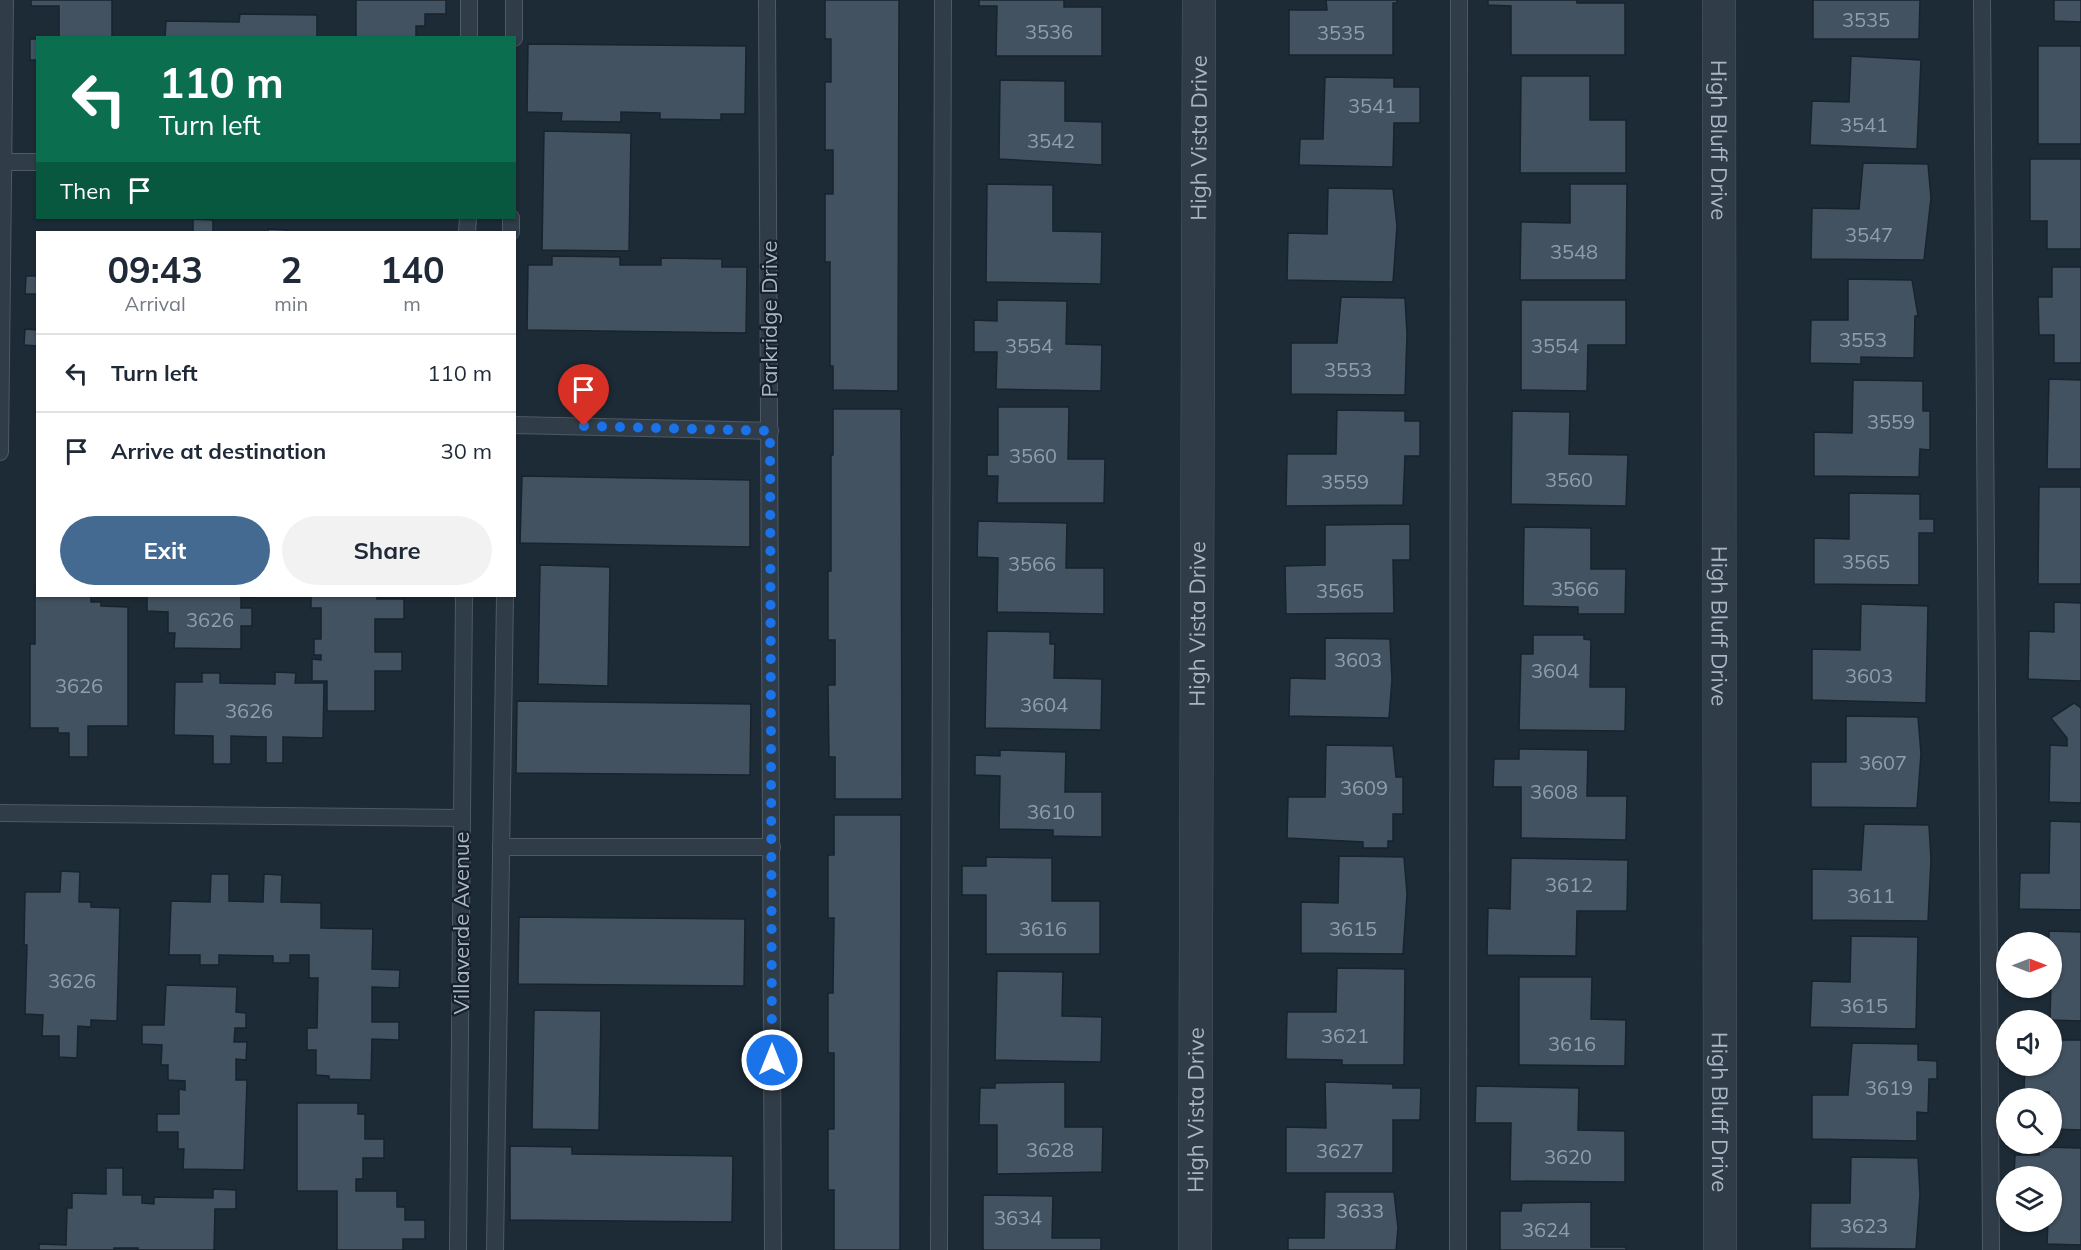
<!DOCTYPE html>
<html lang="en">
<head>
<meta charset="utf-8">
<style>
	:root { --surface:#fff; --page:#f2f2f3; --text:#1f2937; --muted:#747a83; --line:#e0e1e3; --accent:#456a91 }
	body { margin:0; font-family:Mulish,sans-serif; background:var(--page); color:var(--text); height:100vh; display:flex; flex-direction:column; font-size:22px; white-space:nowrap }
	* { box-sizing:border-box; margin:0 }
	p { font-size:20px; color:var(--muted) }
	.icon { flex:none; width:33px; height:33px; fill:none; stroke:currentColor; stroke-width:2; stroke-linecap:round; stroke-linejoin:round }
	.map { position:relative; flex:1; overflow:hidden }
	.drawer { position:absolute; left:36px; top:231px; width:480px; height:366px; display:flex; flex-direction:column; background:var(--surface); border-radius:0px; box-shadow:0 2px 4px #0004 }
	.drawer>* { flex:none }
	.hud { position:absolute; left:36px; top:36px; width:480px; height:183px; border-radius:0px; box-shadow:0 2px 4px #0004; background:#0b6e4f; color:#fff; overflow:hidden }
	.needle { width:39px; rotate:90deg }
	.tools { position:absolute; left:1996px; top:932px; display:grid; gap:12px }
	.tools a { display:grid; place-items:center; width:66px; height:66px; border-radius:50%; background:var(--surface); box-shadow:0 2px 4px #0004; font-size:30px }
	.pin { position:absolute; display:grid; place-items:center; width:51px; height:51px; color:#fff; margin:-62px -26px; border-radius:50% 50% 50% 0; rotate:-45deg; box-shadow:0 0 6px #0007 }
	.pin .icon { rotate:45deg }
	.me { position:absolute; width:66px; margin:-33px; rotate:0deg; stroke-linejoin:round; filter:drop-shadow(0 0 4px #0008) }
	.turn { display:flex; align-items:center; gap:21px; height:126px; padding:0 24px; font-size:27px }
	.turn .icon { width:78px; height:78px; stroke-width:2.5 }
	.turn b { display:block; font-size:42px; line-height:51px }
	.then { display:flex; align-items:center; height:57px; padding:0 24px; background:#0003; gap:12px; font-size:22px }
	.eta { display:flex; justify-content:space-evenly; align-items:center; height:102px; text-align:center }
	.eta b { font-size:36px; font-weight:700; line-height:42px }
	.cta { display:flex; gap:12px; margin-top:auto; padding:12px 24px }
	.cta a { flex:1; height:69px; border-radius:36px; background:var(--accent); color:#fff; font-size:24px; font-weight:700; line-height:69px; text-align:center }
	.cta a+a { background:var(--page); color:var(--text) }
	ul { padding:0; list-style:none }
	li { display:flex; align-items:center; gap:18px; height:78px; padding:0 24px; border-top:2px solid var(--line) }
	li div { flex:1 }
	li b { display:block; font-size:22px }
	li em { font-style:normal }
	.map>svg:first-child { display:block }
	.building { fill:#425261; stroke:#18232d; stroke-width:1.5 }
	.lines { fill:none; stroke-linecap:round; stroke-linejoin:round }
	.lane-casing { stroke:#4d5a65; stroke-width:18 }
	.street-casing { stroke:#4d5a65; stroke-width:34 }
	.lane { stroke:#303c47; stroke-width:16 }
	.street { stroke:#303c47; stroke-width:33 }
	.route { stroke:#1a73e8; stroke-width:10; stroke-dasharray:0 18 }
	.labels { text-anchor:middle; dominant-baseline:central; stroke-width:4.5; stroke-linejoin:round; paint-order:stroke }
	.number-label { font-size:20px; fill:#8f9eac }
	.street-label { font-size:22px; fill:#a9b7c5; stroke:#16212b }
</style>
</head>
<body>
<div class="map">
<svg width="2081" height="1250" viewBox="0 0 2081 1250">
	<rect width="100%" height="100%" fill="#1d2b36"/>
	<!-- building -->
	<g class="building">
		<polygon points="31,0 112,0 112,38 59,38 59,6 31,6"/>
		<polygon points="356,0 446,0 446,14 425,14 425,26 416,26 416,38 356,38"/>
		<polygon points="825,0 899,0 898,391 833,390 833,366 830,366 830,262 825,262 825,194 833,194 833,150 825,150 825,82 831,82 831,39 825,39"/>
		<polygon points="979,0 1064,0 1064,7 1102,7 1102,56 996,56 997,6 979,6"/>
		<polygon points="1326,0 1397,0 1397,3 1393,3 1393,55 1289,55 1289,10 1327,10"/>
		<polygon points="1488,0 1577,0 1577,3 1625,3 1625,55 1511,55 1511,6 1488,5"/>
		<polygon points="1813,0 1920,0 1919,39 1813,39"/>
		<polygon points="2054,0 2081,0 2081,22 2054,21"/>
		<polygon points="240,14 317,15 317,38 165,38 166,21 239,22"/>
		<rect x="30" y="39" width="8" height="21"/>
		<polygon points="528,44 746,46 745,114 721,114 721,120 660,119 660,113 621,112 621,122 561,121 562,113 527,112"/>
		<rect x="2038" y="46" width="43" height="98"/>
		<polygon points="1851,56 1921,60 1917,149 1810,145 1812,101 1849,102"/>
		<polygon points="1521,76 1590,76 1590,120 1626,120 1626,173 1520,173"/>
		<polygon points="1325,77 1394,78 1394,87 1420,87 1420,123 1394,123 1393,167 1299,165 1300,139 1323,139"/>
		<polygon points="1000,80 1065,81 1065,121 1102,122 1102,165 999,159"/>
		<polygon points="544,131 631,133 629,251 542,250"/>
		<polygon points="2030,159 2081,159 2081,249 2047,249 2047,221 2030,221"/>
		<polygon points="1863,163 1928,164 1931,198 1924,260 1811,259 1812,208 1859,209"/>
		<polygon points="987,184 1053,185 1053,231 1102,232 1101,284 986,282"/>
		<polygon points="1570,184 1627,184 1626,280 1520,280 1521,222 1570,223"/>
		<polygon points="1328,188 1393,189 1397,226 1393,282 1287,280 1288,233 1327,234"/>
		<polygon points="193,219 213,220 213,232 193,232"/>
		<polygon points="268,229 287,230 287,232 268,232"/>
		<polygon points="552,256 620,257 620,265 661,265 661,258 722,259 722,267 747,267 746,333 527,330 528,265 552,265"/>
		<polygon points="2052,267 2081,267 2081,363 2054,363 2054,335 2039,335 2038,297 2052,297"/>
		<polygon points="26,276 38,276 38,294 25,294"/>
		<polygon points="1848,279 1912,280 1918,316 1915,316 1914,358 1861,357 1861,364 1810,363 1811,320 1848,320"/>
		<polygon points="1341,297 1405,298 1407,334 1405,395 1291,394 1291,343 1337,343"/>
		<polygon points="997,300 1067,301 1066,344 1102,345 1101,391 996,389 997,352 974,352 974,320 997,321"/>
		<polygon points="1521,300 1626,300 1626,345 1588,345 1587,391 1521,390"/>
		<polygon points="25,329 38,330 38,346 24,345"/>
		<polygon points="2049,379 2081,380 2081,469 2047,469"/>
		<polygon points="1853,380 1923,381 1923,411 1930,411 1930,450 1920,449 1919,477 1814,476 1814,432 1852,433"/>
		<polygon points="998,407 1069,407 1068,459 1105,459 1104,503 997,503 998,476 987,476 987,455 998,455"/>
		<polygon points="833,409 901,409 902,799 835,799 835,757 829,757 828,685 835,685 835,640 828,640 828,571 831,571 831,455 833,455"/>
		<polygon points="1337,410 1405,411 1405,421 1420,421 1420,456 1405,456 1403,505 1286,506 1287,454 1336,454"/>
		<polygon points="1512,411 1570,412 1569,454 1628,455 1626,506 1511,504"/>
		<polygon points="522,476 750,480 750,547 520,543"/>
		<polygon points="2039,487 2081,487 2081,584 2038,584"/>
		<polygon points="1849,493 1920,494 1920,519 1934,519 1934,533 1919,533 1919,585 1814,584 1814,538 1849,539"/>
		<polygon points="978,521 1067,523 1066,568 1104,568 1104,614 997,612 998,558 977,557"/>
		<polygon points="1410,524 1410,560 1393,560 1394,613 1286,614 1285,566 1325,565 1325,525"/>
		<polygon points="1524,527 1591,528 1591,569 1626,569 1625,614 1578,614 1578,607 1523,606"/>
		<polygon points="540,565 610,567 608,686 538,684"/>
		<polygon points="35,589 38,589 38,596 91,596 91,602 101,602 101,606 128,607 128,726 88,726 88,757 69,757 69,733 58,733 58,728 30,728 30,644 35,644"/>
		<polygon points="147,596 253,596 253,597 241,597 241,608 252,608 252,626 241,626 241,649 174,648 175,633 168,633 168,612 147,611"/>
		<polygon points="311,596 377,596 377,599 404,599 404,619 375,619 375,652 402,652 402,671 375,671 375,711 327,711 327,681 312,681 312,659 321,660 321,655 314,655 314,639 321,639 321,608 311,608"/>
		<polygon points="2054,602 2081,603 2081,681 2028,679 2029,631 2054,632"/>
		<polygon points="1861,604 1928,606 1926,703 1812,700 1812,649 1860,650"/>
		<polygon points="987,631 1050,632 1050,644 1055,644 1054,678 1102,679 1101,730 985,728"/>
		<polygon points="1533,635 1584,635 1584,639 1591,640 1590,687 1626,687 1625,731 1519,730 1521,654 1533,654"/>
		<polygon points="1325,638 1390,639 1392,680 1389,718 1289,716 1290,678 1325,679"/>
		<polygon points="275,672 296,673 295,683 324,683 323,738 283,737 283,763 266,763 266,737 231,736 231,764 213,764 213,736 174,735 175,682 202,682 202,673 220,673 220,683 275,684"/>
		<polygon points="517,701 751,704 750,775 516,773"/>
		<polygon points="2074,703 2081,708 2081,803 2049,802 2050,745 2067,746 2067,738 2051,718"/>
		<polygon points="1846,716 1918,717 1921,754 1917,808 1811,807 1811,762 1846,762"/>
		<polygon points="1326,745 1393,746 1396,777 1403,777 1403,814 1393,814 1393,841 1388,841 1388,848 1363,848 1363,842 1287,838 1288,797 1325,797"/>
		<polygon points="1519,749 1588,750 1587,796 1627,796 1626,840 1521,838 1521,787 1493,787 1494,759 1519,759"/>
		<polygon points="1000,750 1066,752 1065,792 1102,792 1102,837 1053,836 1053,830 999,829 1000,776 975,775 975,755 1000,756"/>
		<polygon points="834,815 901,815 900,1250 834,1250 834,1190 828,1190 828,1129 834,1129 834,1053 828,1053 828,993 833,993 834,918 828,918 828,855 834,855"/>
		<polygon points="2050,821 2081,822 2081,910 2019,909 2020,873 2049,873"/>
		<polygon points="1864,824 1929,825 1931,860 1928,921 1812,920 1812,869 1861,870"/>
		<polygon points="1339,856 1404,857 1407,894 1403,954 1301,953 1301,902 1338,903"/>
		<polygon points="986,857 1052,858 1052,901 1100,901 1100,954 986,954 986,895 962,895 962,866 986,866"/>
		<polygon points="1511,858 1628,860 1627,911 1577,911 1576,956 1487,955 1488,908 1510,909"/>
		<polygon points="61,871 80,872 79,902 91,902 91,907 120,908 117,1021 91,1020 91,1027 78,1026 77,1058 59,1057 59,1036 42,1036 43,1015 25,1014 27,945 24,945 25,892 60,892"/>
		<polygon points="211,874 229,874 229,901 263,902 264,874 282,875 281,902 321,903 321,928 373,929 372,969 400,970 399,988 372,987 372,1022 399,1022 399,1040 372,1039 371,1080 329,1079 329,1076 316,1075 316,1050 307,1050 307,1028 317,1028 318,978 309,978 309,955 290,955 290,963 273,963 273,956 219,955 219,965 200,965 200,955 169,955 171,901 210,902"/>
		<polygon points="519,917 745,919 744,986 518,984"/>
		<polygon points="2049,931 2081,932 2081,1021 2050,1020 2052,942 2049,942"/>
		<polygon points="1851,936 1918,937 1916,1029 1810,1027 1812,981 1850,982"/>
		<polygon points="1337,968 1405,969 1404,1065 1342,1065 1342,1060 1286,1059 1287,1012 1336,1012"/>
		<polygon points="997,971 1063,972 1062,1016 1102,1017 1101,1062 995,1060"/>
		<polygon points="1519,977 1592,977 1591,1019 1626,1020 1625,1066 1519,1065"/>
		<polygon points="166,985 237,987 236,1012 246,1013 246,1028 235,1028 234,1042 247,1042 246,1060 236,1059 236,1080 247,1080 244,1170 183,1169 184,1149 178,1149 178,1132 157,1132 157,1114 179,1114 179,1089 185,1090 185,1081 168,1080 168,1065 161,1065 162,1045 142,1044 142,1025 164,1025"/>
		<polygon points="534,1010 601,1011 599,1130 532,1129"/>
		<polygon points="2056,1040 2081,1040 2081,1130 2052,1129 2052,1098 2049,1098 2049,1092 2024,1092 2025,1065 2052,1065 2052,1048 2055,1048"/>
		<polygon points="1852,1043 1918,1044 1918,1060 1937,1061 1937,1079 1929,1079 1928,1113 1917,1112 1917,1141 1812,1139 1812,1095 1848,1095"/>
		<polygon points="1065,1082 1065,1127 1103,1127 1102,1172 997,1174 997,1125 979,1125 980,1088 995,1088 995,1083"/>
		<polygon points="1325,1082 1393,1084 1393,1088 1421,1088 1420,1120 1393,1120 1393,1173 1286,1173 1286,1127 1326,1128"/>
		<polygon points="1476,1086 1579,1088 1578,1130 1625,1131 1625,1182 1510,1181 1511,1123 1475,1123"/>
		<polygon points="297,1103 358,1103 358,1114 365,1114 365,1139 384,1139 384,1158 363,1158 363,1179 356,1179 356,1191 397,1191 397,1207 405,1207 405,1220 425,1220 425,1239 403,1239 403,1250 337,1250 337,1191 297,1191"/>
		<polygon points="510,1146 572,1147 572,1154 733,1156 732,1222 510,1220"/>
		<polygon points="2039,1147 2081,1148 2081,1245 2047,1244 2048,1221 2052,1221 2052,1176 2014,1176 2015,1155 2039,1155"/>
		<polygon points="1851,1157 1918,1158 1920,1195 1916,1249 1810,1248 1811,1203 1850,1203"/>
		<polygon points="106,1168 123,1168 123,1195 142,1195 142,1203 154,1204 154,1197 213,1198 213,1189 236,1190 236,1209 215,1209 214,1250 138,1250 138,1248 114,1248 114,1250 39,1250 39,1244 66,1245 67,1208 72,1208 72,1193 106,1194"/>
		<polygon points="1325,1192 1394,1192 1398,1228 1396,1250 1288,1250 1288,1238 1324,1238"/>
		<polygon points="983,1195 1053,1196 1052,1238 1101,1238 1101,1250 983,1250"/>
		<polygon points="1591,1202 1591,1247 1626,1247 1626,1250 1500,1250 1500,1211 1521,1211 1522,1203"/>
	</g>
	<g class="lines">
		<defs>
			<g id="lane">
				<polyline points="767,0 773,1250"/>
				<polyline points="1982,0 1991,1250"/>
				<polyline points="469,38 469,0"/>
				<polyline points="514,38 514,0"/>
				<polyline points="0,162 38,162"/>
				<polyline points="467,232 468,218"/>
				<polyline points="511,232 511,218"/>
				<polyline points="514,425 770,431"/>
				<polyline points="0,452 5,0"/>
				<polyline points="0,813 462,818"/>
				<polyline points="501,847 772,847"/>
				<polyline points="458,1250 464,596"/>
				<polyline points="495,1250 505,596"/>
				<polyline points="939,1250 943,0"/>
				<polyline points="1458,1250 1459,0"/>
			</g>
			<g id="street">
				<path id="s1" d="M1719,0l1,1250"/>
				<path id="s2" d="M1195,1250l4,-1250"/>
			</g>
		</defs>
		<!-- lane casing -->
		<use href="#lane" class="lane-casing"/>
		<!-- street casing -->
		<use href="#street" class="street-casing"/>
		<!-- lane -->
		<use href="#lane" class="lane"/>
		<!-- street -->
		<use href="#street" class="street"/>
	</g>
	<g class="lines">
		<!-- route -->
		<polyline class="route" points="584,426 770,431 772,1060"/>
	</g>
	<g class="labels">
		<!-- number labels -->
		<g class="number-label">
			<text x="1866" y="19">3535</text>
			<text x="1049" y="31">3536</text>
			<text x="1341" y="32">3535</text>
			<text x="1372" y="105">3541</text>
			<text x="1864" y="124">3541</text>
			<text x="1051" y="140">3542</text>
			<text x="1869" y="234">3547</text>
			<text x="1574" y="251">3548</text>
			<text x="1863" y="339">3553</text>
			<text x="1029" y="345">3554</text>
			<text x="1555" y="345">3554</text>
			<text x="1348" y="369">3553</text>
			<text x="1891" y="421">3559</text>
			<text x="1033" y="455">3560</text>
			<text x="1569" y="479">3560</text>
			<text x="1345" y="481">3559</text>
			<text x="1866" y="561">3565</text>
			<text x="1032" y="563">3566</text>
			<text x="1575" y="588">3566</text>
			<text x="1340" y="590">3565</text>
			<text x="210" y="619">3626</text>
			<text x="1358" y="659">3603</text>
			<text x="1555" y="670">3604</text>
			<text x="1869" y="675">3603</text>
			<text x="79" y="685">3626</text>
			<text x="1044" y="704">3604</text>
			<text x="249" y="710">3626</text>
			<text x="1883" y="762">3607</text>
			<text x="1364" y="787">3609</text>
			<text x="1554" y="791">3608</text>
			<text x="1051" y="811">3610</text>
			<text x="1569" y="884">3612</text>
			<text x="1871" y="895">3611</text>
			<text x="1043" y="928">3616</text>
			<text x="1353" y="928">3615</text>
			<text x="72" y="980">3626</text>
			<text x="1864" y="1005">3615</text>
			<text x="1345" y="1035">3621</text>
			<text x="1572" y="1043">3616</text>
			<text x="1889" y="1087">3619</text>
			<text x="1050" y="1149">3628</text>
			<text x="1340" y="1150">3627</text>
			<text x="1568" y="1156">3620</text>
			<text x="1360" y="1210">3633</text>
			<text x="1018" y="1217">3634</text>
			<text x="1864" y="1225">3623</text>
			<text x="1546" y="1229">3624</text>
		</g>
		<!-- street labels -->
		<g class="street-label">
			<text stroke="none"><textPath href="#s2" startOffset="1112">High Vista Drive</textPath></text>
			<text stroke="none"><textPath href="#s1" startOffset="140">High Bluff Drive</textPath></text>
			<text transform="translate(769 319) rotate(-90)">Parkridge Drive</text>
			<text stroke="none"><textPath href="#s2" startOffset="626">High Vista Drive</textPath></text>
			<text stroke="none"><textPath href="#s1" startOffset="626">High Bluff Drive</textPath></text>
			<text transform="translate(461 923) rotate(-90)">Villaverde Avenue</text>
			<text stroke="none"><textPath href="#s2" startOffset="140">High Vista Drive</textPath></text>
			<text stroke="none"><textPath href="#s1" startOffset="1112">High Bluff Drive</textPath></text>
		</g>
	</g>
</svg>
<div class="tools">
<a><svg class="needle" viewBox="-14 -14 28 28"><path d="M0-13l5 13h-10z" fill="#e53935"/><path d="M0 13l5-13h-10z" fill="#747a83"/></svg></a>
<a><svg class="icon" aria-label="sound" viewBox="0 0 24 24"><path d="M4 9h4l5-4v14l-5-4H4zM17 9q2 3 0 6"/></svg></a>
<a><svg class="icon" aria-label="search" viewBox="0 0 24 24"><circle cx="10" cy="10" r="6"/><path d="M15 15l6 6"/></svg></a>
<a><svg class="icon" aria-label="layers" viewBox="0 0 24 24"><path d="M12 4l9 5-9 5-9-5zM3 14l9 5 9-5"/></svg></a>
</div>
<div class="pin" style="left:584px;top:426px;background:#d93025"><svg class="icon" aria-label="arrive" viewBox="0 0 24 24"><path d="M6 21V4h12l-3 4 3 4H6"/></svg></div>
<svg class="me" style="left:772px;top:1060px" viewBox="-20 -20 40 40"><circle r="17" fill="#1a73e8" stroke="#fff" stroke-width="3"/><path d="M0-11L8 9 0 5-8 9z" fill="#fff"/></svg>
<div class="hud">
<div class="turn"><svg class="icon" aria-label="left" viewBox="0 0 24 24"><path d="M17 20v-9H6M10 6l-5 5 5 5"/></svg><div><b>110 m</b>Turn left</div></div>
<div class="then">Then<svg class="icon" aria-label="arrive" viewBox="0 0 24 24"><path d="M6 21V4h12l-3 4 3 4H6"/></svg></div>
</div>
<section class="drawer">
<div class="eta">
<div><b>09:43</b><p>Arrival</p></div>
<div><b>2</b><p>min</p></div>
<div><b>140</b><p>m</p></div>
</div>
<ul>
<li><svg class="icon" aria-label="left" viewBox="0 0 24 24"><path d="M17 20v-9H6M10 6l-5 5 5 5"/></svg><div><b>Turn left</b></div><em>110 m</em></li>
<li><svg class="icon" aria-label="arrive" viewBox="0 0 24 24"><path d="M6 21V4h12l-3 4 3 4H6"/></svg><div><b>Arrive at destination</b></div><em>30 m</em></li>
</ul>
<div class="cta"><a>Exit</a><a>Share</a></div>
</section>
</div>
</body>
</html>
